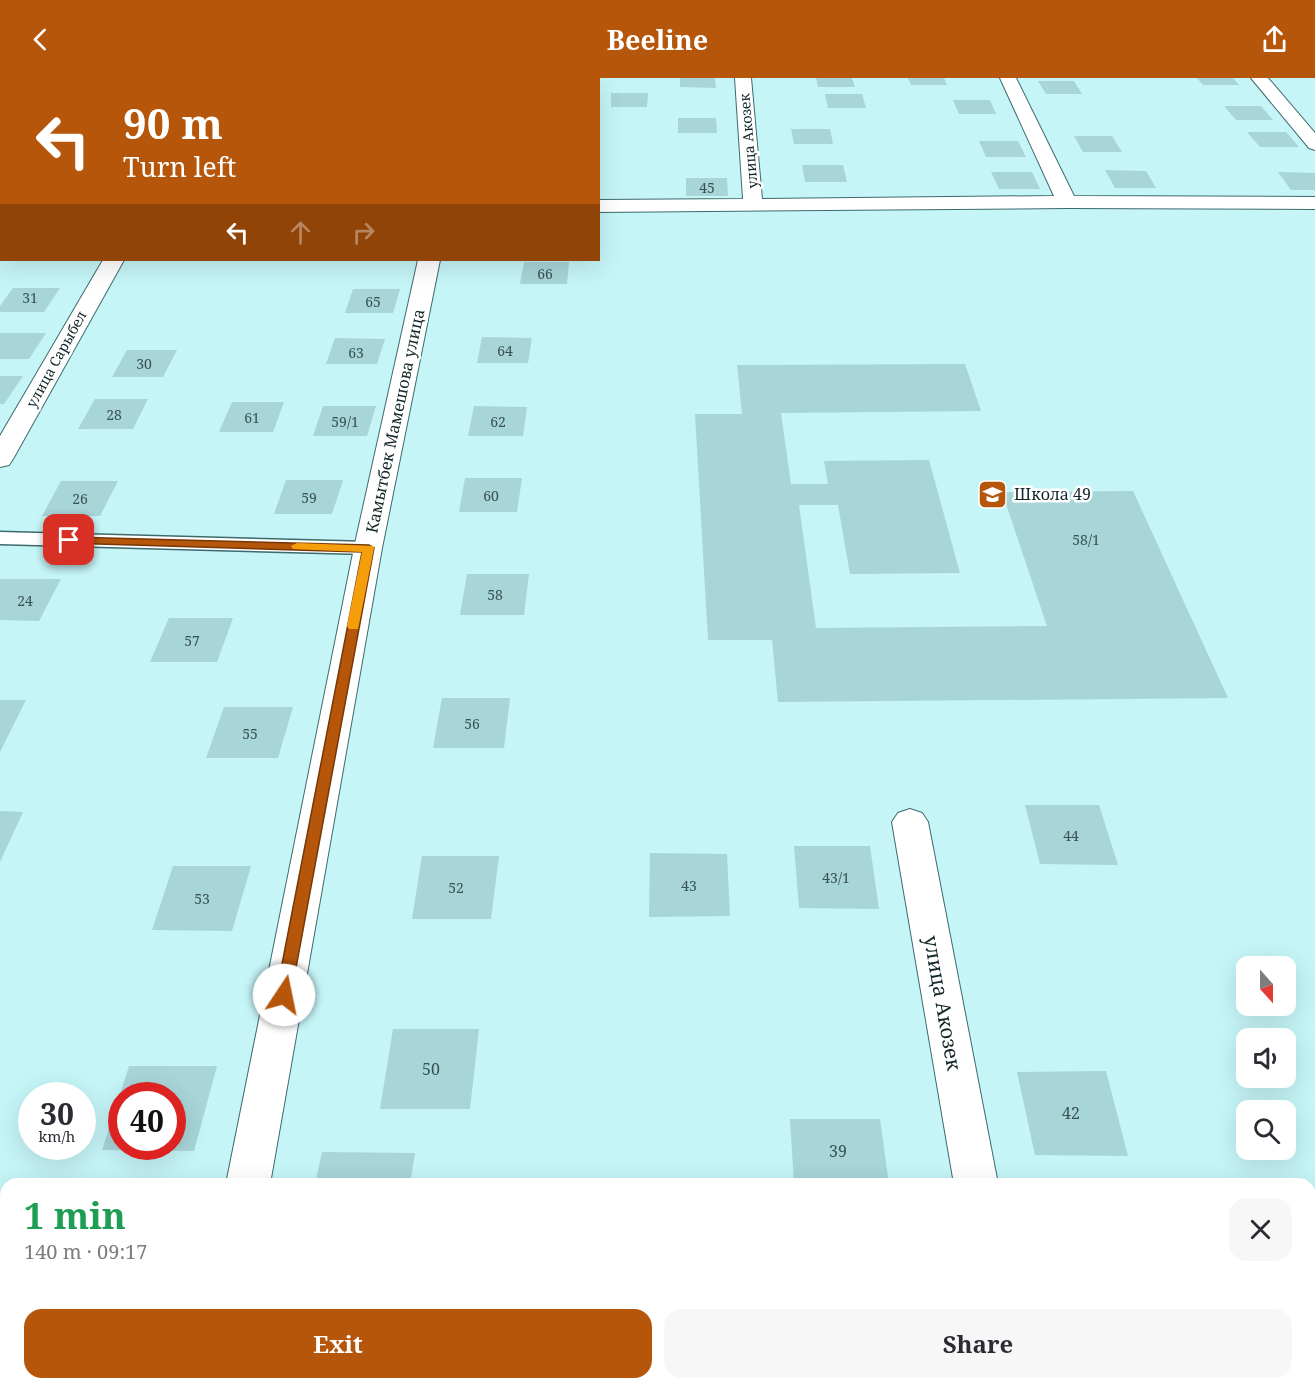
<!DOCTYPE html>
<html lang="en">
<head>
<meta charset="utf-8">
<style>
	:root { --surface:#fff; --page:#f7f7f7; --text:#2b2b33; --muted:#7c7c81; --accent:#b5560b }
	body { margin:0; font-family:"Noto Serif",serif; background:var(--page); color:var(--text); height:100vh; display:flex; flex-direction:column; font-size:22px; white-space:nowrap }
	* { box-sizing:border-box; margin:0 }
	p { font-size:20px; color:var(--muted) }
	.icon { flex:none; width:33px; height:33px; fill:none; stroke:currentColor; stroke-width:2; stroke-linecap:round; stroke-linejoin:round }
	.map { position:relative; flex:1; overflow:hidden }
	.drawer { position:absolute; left:0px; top:1100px; width:1316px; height:212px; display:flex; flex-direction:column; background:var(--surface); border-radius:18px 18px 0 0; box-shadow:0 6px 24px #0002 }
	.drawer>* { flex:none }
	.banner { position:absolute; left:0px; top:0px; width:600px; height:183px; box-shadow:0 6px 24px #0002; background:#b5560b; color:#fff; overflow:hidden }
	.needle { width:39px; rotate:159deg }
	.buttons { position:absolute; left:1236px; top:878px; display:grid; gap:12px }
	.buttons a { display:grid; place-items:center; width:60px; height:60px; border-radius:12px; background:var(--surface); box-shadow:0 6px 24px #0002; font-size:30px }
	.speed { position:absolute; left:18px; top:1004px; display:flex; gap:12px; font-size:30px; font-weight:700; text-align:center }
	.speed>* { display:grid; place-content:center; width:78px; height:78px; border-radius:50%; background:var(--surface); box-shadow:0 6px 24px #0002; line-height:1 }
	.speed small { font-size:15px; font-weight:400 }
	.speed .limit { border:9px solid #d22; background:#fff; color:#111 }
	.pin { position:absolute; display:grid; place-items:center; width:51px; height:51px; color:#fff; margin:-26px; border-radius:12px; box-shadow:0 3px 9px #0006 }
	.me { position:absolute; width:66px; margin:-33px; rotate:11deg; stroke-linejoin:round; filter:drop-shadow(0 0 4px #0008) }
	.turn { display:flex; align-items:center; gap:21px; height:126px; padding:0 24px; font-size:27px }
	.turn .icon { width:78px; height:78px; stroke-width:2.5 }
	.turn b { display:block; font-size:42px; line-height:51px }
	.lanes { display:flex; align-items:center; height:57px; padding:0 24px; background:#0003; justify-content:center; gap:30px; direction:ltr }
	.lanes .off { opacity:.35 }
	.round { display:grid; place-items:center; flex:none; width:63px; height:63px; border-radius:18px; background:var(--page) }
	.summary { display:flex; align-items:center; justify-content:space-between; height:102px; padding:0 24px }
	h1 { font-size:36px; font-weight:700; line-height:45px; color:#1e9e55 }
	.cta { display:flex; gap:12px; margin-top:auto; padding:12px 24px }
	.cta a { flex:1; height:69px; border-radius:18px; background:var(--accent); color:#fff; font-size:24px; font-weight:700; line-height:69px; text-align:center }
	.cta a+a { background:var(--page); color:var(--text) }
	header { display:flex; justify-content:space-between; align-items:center; height:78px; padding:0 24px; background:var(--accent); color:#fff; font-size:27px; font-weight:700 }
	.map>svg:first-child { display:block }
	.building { fill:#a7d5d8; fill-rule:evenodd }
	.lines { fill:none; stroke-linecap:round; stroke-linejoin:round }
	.lane-casing { stroke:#3e6a6d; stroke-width:3 }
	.street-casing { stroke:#3e6a6d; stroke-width:2 }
	.secondary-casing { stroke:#3e6a6d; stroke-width:2 }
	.lane { fill:#fff; fill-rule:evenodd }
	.street { fill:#fff; fill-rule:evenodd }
	.secondary { fill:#fff; fill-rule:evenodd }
	.route { fill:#b5560b; stroke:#763807; stroke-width:1.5 }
	.slow { fill:#f59e0b }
	.labels { text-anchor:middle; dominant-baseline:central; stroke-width:5; stroke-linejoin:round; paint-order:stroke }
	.far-street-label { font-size:14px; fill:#142728; stroke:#fff }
	.number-label { font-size:14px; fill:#395254 }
	.street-label { font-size:16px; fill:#142728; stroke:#fff }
	.poi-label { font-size:16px; fill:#142728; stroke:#fff; text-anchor:start }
	.near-number-label { font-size:16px; fill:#395254 }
	.near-street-label { font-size:20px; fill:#142728; stroke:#fff }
</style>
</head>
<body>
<header><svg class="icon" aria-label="back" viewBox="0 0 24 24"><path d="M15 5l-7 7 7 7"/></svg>Beeline<svg class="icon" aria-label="share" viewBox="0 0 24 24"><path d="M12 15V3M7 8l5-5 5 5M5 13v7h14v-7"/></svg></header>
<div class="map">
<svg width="1315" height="1310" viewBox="0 0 1315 1310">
	<rect width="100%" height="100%" fill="#c5f5f7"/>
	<!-- building -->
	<g class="building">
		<polygon points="680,0 715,0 716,10 680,9"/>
		<polygon points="816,0 852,0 855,9 818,9"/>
		<polygon points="908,0 944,0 947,7 911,7"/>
		<polygon points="1197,0 1233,0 1239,7 1203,7"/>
		<polygon points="1038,3 1074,3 1082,16 1046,16"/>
		<polygon points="611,15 648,15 647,29 611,29"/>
		<polygon points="825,16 862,16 866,30 828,30"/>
		<polygon points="953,22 990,22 996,36 959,36"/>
		<polygon points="1224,28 1261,28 1273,42 1236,42"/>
		<polygon points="678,40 716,40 717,55 678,55"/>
		<polygon points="791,51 830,51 833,66 794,66"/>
		<polygon points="1247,54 1286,54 1299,69 1260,69"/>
		<polygon points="1074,58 1112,58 1122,74 1083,74"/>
		<polygon points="979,63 1018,63 1026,79 986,79"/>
		<polygon points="802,87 843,87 847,104 805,104"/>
		<polygon points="1105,92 1146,93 1156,110 1115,110"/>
		<polygon points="991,94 1032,94 1040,111 999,111"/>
		<polygon points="1278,94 1315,95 1315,112 1291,112"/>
		<polygon points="686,100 727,100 728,118 686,118"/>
		<polygon points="524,184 569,184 567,206 520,206"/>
		<polygon points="13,210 60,210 44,234 0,234 0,228"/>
		<polygon points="353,211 400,211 393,235 345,235"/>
		<polygon points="0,255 46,255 29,281 0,281"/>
		<polygon points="482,259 532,260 528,285 477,285"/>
		<polygon points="335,260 385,261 377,286 326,286"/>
		<polygon points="127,272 177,272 163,299 112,299"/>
		<polygon points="965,286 981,333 781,335 791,406 828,406 824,383 929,382 960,495 850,496 838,427 799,427 816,550 1047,548 1002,414 1133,413 1228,620 778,624 772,562 708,562 695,336 742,336 737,287"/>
		<polygon points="0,298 23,298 4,326 0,326"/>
		<polygon points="95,321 148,321 133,351 78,351"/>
		<polygon points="232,324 284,324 273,354 219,354"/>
		<polygon points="323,328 376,328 367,358 313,358"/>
		<polygon points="474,328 527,329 523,358 468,358"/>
		<polygon points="465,400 522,400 517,434 459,434"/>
		<polygon points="286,402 343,402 332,436 274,436"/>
		<polygon points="61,403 118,403 100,438 42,438"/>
		<polygon points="467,496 529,496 524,537 460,537"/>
		<polygon points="0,501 61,501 39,543 0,542"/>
		<polygon points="169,540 233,540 217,584 150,584"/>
		<polygon points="442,620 510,620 504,670 433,670"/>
		<polygon points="0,622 26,622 0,674"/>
		<polygon points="224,629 293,629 278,680 206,680"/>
		<polygon points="1025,727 1099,727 1118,787 1040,786"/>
		<polygon points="0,733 23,734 0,784"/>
		<polygon points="794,768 870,768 879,831 799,830"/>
		<polygon points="650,775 727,776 730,838 649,839"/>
		<polygon points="422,778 499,778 491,841 412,841"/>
		<polygon points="173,788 251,788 232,853 152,852"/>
		<polygon points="393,951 479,951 470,1031 380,1031"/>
		<path d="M129,988h88l-23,85 -92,-1zM122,1017h50v51h-50z"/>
		<polygon points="1106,993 1128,1078 1035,1077 1017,994"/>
		<polygon points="790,1041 880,1041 889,1106 794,1106"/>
		<polygon points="322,1074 415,1075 410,1106 315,1106"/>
		<polygon points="6,1247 6,1305 90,1305 89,1310 0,1310 0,1263"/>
		<polygon points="279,1305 383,1305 382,1310 278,1310"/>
	</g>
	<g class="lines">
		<defs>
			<polygon id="lane" points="0,454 368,464 375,466 378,470 375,474 368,476 0,466"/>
			<g id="street">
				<polygon points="60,0 76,0 59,2"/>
				<polygon points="235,0 251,0 234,2"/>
				<polygon points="735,0 751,0 762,121 1054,118 1000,0 1016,0 1074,118 1315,119 1315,131 1067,130 598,134 598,122 743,121"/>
				<polygon points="1251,0 1268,0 1315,55 1315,72 1309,70"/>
				<polygon points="2,82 2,95 0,96 0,83"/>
				<polygon points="103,182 124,182 13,381 9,387 0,389 0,358"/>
				<polygon points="910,731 922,735 928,744 998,1106 954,1106 892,744 898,735"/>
				<polygon points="987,1305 1037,1305 1038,1310 988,1310"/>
			</g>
			<g id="secondary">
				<rect x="467" y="0" width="16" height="2"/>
				<polygon points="418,182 440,182 382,470 270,1106 226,1106 354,470"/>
				<polygon points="185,1305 235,1305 234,1310 184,1310"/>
			</g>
		</defs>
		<!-- lane casing -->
		<use href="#lane" class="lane-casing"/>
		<!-- street casing -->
		<use href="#street" class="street-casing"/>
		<!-- secondary casing -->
		<use href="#secondary" class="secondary-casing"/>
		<!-- lane -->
		<use href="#lane" class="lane"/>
		<!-- street -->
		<use href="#street" class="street"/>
		<!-- secondary -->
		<use href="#secondary" class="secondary"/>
	</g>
	<!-- route -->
	<polygon class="route" points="69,459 369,467 374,470 290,922 284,924 278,922 276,917 362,474 65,465 63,462"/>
	<!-- slow -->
	<polygon class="slow" points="297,465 373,468 374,470 358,551 349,551 347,548 362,474 293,471 291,468"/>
	<!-- icons -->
	<defs>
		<symbol id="school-square" viewBox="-11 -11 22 22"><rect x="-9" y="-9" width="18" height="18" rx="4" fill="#b5560b" stroke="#fff"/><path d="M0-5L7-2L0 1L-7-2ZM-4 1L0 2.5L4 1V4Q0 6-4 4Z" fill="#fff"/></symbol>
	</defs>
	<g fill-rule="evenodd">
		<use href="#school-square" x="976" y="400" width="33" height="33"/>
	</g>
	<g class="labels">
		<!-- far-street labels -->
		<g class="far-street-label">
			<text transform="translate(748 63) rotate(-95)">улица Акозек</text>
			<text transform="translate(56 281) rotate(-61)">улица Сарыбел</text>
		</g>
		<!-- number labels -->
		<g class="number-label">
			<text x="707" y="109">45</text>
			<text x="545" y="195">66</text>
			<text x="30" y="219">31</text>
			<text x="373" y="223">65</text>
			<text x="505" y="272">64</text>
			<text x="356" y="274">63</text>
			<text x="144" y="285">30</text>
			<text x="114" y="336">28</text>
			<text x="252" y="339">61</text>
			<text x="345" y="343">59/1</text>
			<text x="498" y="343">62</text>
			<text x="491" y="417">60</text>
			<text x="309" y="419">59</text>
			<text x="80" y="420">26</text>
			<text x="1086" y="461">58/1</text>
			<text x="495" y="516">58</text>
			<text x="25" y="522">24</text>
			<text x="192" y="562">57</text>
			<text x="472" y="645">56</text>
			<text x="250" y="655">55</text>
			<text x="1071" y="757">44</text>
			<text x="836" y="799">43/1</text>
			<text x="689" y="807">43</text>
			<text x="456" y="809">52</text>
			<text x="202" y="820">53</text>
		</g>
		<!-- street labels -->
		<g class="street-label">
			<text transform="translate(395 343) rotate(-78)">Камытбек Мамешова улица</text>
		</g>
		<!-- poi labels -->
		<g class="poi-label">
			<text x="1014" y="416">Школа 49</text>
		</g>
		<!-- near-number labels -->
		<g class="near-number-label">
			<text x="431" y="991">50</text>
			<text x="1071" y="1035">42</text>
			<text x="838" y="1073">39</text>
		</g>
		<!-- near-street labels -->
		<g class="near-street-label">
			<text transform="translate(943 925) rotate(80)">улица Акозек</text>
		</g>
	</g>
</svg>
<div class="buttons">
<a><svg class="needle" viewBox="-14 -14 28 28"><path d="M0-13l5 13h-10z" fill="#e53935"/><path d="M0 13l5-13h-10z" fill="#7c7c81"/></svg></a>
<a><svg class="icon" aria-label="sound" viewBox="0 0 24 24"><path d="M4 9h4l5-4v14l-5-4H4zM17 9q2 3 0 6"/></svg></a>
<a><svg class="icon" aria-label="search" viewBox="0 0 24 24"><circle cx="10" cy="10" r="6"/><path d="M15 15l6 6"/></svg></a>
</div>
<div class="speed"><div>30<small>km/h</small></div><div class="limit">40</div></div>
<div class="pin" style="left:69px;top:462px;background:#d93025"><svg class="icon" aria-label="arrive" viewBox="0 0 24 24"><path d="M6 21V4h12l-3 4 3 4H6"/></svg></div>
<svg class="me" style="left:284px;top:917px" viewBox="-20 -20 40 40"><circle r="19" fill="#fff"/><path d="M0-13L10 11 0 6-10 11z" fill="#b5560b"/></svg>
<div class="banner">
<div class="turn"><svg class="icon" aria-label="left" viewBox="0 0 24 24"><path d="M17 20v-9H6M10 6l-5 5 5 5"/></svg><div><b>90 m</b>Turn left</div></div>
<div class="lanes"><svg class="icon" aria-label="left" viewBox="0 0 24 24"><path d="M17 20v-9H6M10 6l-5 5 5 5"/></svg><svg class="icon off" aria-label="ahead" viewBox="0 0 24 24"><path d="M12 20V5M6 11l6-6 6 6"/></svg><svg class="icon off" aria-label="right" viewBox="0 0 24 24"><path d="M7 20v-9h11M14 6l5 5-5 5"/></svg></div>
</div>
<section class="drawer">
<div class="summary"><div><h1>1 min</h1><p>140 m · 09:17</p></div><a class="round"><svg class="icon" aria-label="close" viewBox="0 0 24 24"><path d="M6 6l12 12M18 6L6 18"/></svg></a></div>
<div class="cta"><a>Exit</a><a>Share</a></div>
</section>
</div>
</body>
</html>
